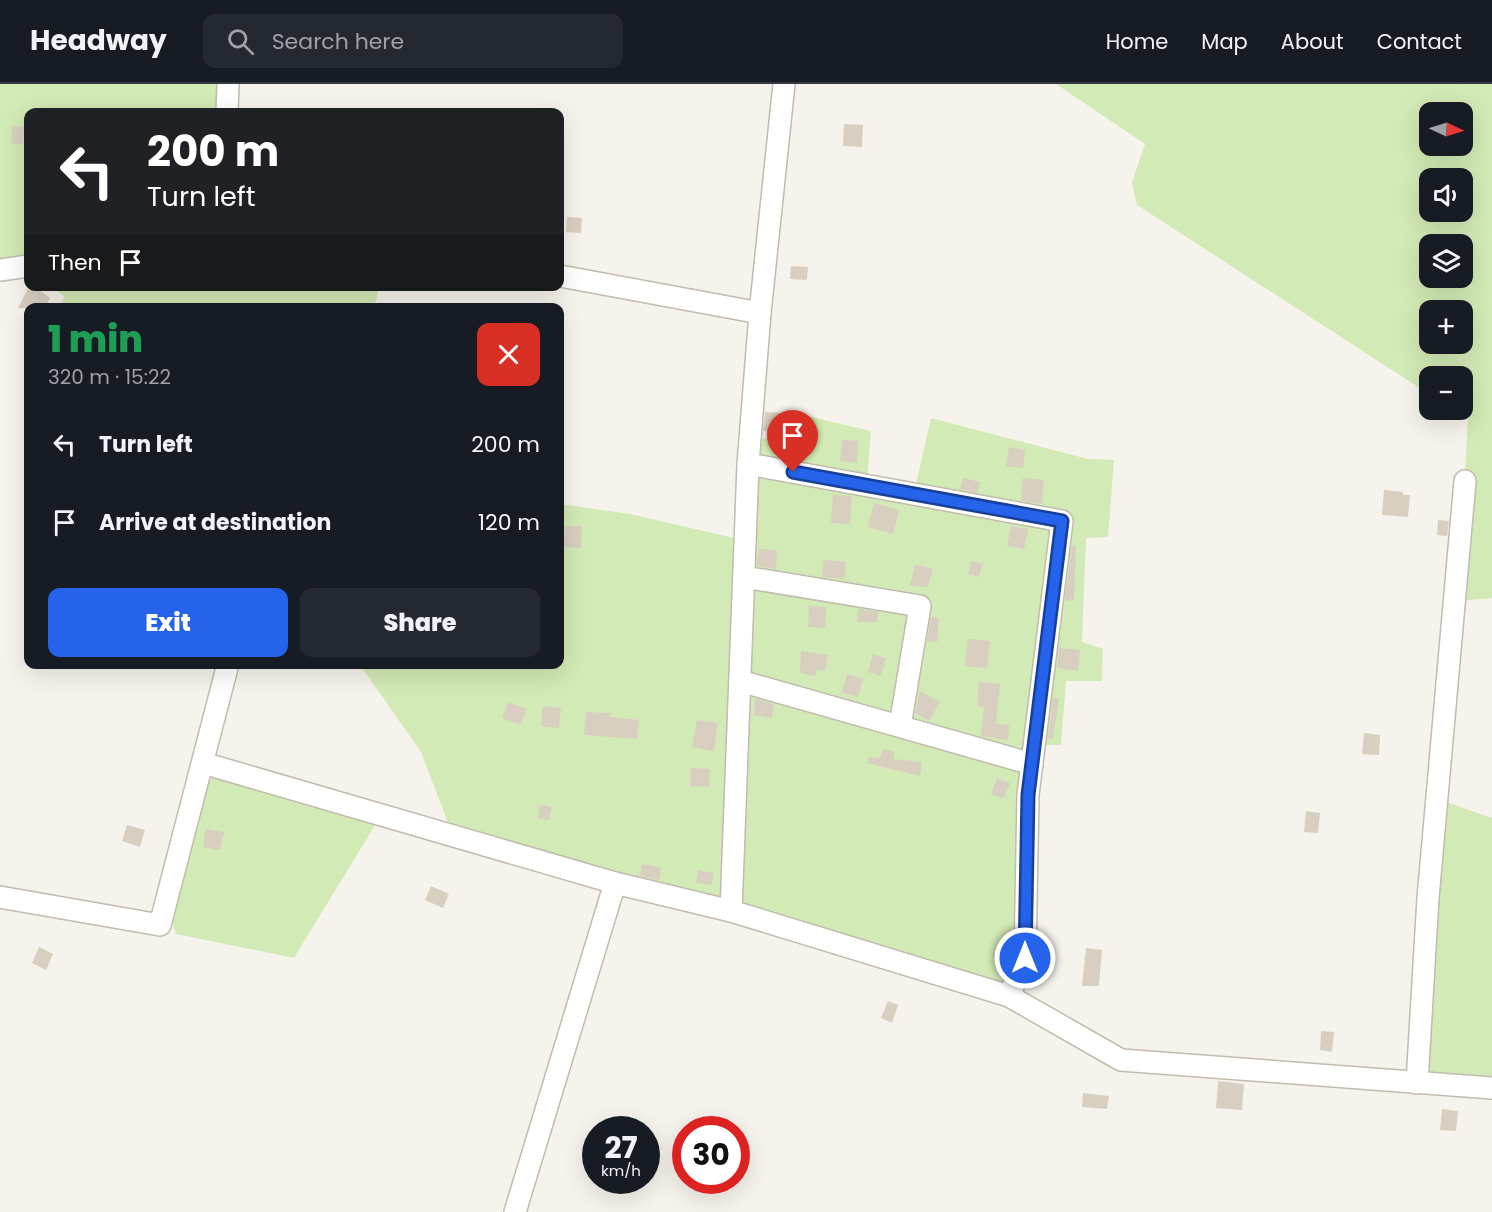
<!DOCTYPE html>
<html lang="en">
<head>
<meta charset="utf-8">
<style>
	:root { --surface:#171b24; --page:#242831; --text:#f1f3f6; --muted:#9ea1a6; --line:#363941; --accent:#2563eb }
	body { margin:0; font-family:Poppins,sans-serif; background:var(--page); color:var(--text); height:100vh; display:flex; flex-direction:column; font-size:22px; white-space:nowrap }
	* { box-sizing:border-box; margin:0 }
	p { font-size:20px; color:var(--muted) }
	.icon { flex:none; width:33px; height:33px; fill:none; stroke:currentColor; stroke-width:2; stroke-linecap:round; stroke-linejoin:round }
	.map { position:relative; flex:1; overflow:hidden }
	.drawer { position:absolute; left:24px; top:219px; width:540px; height:366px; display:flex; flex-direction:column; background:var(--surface); border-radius:12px; box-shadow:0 6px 24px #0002 }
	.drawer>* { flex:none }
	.guide { position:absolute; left:24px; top:24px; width:540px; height:183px; border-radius:12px; box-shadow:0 6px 24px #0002; background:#202124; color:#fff; overflow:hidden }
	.needle { width:39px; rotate:94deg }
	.tools { position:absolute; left:1419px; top:18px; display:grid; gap:12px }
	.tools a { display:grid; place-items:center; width:54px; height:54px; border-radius:12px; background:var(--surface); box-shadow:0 6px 24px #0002; font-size:30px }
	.speed { position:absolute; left:582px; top:1032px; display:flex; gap:12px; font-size:30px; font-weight:700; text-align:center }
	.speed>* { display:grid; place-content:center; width:78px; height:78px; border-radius:50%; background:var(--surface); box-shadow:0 6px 24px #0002; line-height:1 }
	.speed small { font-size:15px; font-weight:400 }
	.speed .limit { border:9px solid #d22; background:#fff; color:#111 }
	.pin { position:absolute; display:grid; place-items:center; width:51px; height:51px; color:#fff; margin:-62px -26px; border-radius:50% 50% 50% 0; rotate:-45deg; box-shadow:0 0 6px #0007 }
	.pin .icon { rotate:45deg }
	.me { position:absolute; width:66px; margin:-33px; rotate:0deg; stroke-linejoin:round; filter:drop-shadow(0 0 4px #0008) }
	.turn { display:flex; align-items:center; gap:21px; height:126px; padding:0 24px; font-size:27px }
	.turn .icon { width:78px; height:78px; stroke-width:2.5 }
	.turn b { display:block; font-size:42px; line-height:51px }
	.then { display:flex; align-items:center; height:57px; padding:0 24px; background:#0003; gap:12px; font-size:22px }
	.round { display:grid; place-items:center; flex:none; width:63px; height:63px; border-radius:12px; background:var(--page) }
	.headline { display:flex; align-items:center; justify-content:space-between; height:102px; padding:0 24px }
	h1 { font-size:36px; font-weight:800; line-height:45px; color:#1e9e55 }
	.button { display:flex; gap:12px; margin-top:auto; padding:12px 24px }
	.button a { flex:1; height:69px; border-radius:12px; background:var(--accent); color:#fff; font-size:24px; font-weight:800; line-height:69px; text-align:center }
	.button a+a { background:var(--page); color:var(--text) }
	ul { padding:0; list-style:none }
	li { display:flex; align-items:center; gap:18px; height:78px; padding:0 24px }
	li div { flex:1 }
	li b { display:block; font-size:22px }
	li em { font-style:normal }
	header { display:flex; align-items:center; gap:36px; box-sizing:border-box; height:84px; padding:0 30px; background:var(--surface); border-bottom:2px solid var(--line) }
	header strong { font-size:28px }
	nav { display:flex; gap:33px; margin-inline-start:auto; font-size:21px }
	.search { width:420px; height:54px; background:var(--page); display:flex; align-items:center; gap:15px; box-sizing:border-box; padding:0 21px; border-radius:12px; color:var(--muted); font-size:22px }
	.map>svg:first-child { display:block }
	.green { fill:#d2eab5; fill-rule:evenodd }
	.building { fill:#d8cfc1 }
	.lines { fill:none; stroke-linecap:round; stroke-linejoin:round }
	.minor-casing { stroke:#c2bbae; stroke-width:24 }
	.minor { stroke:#fff; stroke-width:21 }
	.route-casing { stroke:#184099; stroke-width:15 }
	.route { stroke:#2563eb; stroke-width:10 }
</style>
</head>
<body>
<header>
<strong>Headway</strong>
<div class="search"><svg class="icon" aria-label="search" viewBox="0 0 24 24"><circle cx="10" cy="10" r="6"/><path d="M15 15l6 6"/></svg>Search here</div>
<nav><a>Home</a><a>Map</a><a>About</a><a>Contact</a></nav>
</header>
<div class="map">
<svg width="1492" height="1128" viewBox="0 0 1492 1128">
	<rect width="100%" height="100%" fill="#f6f3ec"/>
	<!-- green -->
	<g class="green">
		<polygon points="0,0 236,0 236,28 28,28 28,178 0,181"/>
		<path d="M1056,0h436v514l-34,3 10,-183 -14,-8h8v-34h-32l-1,18 -292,-189 -5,-23 13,-38zM1430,28h32v34h-32zM1430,94h32v34h-32zM1430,160h32v34h-32zM1430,226h32v34h-32z"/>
		<polygon points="52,203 379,203 376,218 364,220 360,224 61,223 64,212"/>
		<polygon points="786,327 871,347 867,398 915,405 931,334 1088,375 1114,376 1108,453 1086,454 1082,558 1103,565 1102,597 1066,597 1061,661 1040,661 1020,911 740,823 757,354 782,355"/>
		<polygon points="560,420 630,430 734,454 722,817 450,744 421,668 360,581 560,580"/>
		<polygon points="214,692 377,738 294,874 176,850 172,837 204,702"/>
		<polygon points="1443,717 1492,734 1492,999 1425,995"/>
	</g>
	<!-- building -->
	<g class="building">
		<polygon points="844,40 863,41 862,63 843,62"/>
		<polygon points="12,42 24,43 23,60 11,60"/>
		<polygon points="567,133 582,134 581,149 566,148"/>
		<polygon points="791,182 808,183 807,196 790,195"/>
		<polygon points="29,202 34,202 50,214 45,224 18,224"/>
		<polygon points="765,328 780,329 778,348 763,347"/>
		<polygon points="842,356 858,357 857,379 840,377"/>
		<polygon points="1009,363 1025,366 1023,384 1006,382"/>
		<polygon points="963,394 980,398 977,409 960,405"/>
		<polygon points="1023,394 1044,396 1042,420 1021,417"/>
		<polygon points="1384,406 1403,408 1403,411 1410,411 1408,433 1382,431"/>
		<polygon points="833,411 852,412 850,440 831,439"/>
		<polygon points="874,419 899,426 893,450 868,443"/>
		<polygon points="1438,436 1449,437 1447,452 1437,451"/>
		<polygon points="565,442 582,442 581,464 564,463"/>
		<polygon points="1011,442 1028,445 1024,465 1007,462"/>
		<polygon points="1072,462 1076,462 1074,517 1065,516"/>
		<polygon points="759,465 777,466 776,485 757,482"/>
		<polygon points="824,476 846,478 844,495 822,493"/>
		<polygon points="971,477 983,480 979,493 968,490"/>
		<polygon points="915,480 933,485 928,503 910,502"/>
		<polygon points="809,522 826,523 825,544 808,543"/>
		<polygon points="858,525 878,528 877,538 857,538"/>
		<polygon points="931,533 939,534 937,558 927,557"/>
		<polygon points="968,555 990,557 987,584 965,582"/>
		<polygon points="1059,564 1080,566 1078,587 1057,584"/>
		<polygon points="801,567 828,571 825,587 817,586 815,592 800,589"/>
		<polygon points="873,570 886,574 881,592 868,588"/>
		<polygon points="847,590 863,595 858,613 842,609"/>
		<polygon points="979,598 1000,600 996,640 1009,641 1008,656 981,652 984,623 977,622"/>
		<polygon points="920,607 940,618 929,637 915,629"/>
		<polygon points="1053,614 1059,614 1053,655 1048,654"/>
		<polygon points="756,615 774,620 772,634 753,631"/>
		<polygon points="508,618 527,625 520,641 502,634"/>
		<polygon points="543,622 561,624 559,644 541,642"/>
		<polygon points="586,628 610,629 610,633 639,636 637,655 584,651"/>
		<polygon points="697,636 718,639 714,667 692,663"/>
		<polygon points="1364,649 1380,651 1379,671 1362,670"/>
		<polygon points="883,665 895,668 893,675 922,678 920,692 867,679 869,673 880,674"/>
		<polygon points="691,684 710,685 709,703 690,702"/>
		<polygon points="997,694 1010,699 1003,715 991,710"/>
		<polygon points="540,721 552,723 549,736 538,734"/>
		<polygon points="1306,727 1320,729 1318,749 1304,748"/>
		<polygon points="127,741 145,746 140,763 122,757"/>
		<polygon points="206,745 224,748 220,766 203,763"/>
		<polygon points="642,780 661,784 659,796 640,792"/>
		<polygon points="698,786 714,789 711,801 696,799"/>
		<polygon points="431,802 449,810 443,824 425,816"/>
		<polygon points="39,863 53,870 46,886 32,879"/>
		<polygon points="1086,864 1102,866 1099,902 1082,902"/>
		<polygon points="888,917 898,921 892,939 881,934"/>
		<polygon points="1321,947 1334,948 1332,968 1320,966"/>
		<polygon points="1218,997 1244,1000 1242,1026 1216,1024"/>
		<polygon points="1083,1009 1109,1012 1107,1025 1082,1023"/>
		<polygon points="1442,1025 1458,1027 1456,1047 1440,1046"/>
	</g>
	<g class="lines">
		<defs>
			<g id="minor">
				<polyline points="227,28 228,0"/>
				<polyline points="0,186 28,182"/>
				<polyline points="560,192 760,229 748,380 731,827"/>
				<polyline points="760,229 784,0"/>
				<polyline points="748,380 1062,437 1028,711 1025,874 1009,912"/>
				<polyline points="744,493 920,522 900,642"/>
				<polyline points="740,597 1032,680"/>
				<polyline points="203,679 615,799 731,827 1009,912 1121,976 1492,1004"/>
				<polyline points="0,813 160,841 228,580"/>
				<polyline points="1417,999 1428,814 1465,397"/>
				<polyline points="515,1128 615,799"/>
			</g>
		</defs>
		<!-- minor casing -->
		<use href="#minor" class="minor-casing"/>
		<!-- minor -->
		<use href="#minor" class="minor"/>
	</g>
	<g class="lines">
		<defs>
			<polyline id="route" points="793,388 1062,437 1028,711 1025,874"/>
		</defs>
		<!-- route casing -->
		<use href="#route" class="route-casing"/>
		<!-- route -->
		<use href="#route" class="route"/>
	</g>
</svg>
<div class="tools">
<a><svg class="needle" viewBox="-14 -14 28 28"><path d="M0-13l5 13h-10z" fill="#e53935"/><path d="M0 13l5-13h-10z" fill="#9ea1a6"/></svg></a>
<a><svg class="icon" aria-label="sound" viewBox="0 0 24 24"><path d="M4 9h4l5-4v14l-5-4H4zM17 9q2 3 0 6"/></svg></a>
<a><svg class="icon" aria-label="layers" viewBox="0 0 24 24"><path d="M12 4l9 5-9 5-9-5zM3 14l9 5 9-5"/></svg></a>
<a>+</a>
<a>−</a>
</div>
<div class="speed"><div>27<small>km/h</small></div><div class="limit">30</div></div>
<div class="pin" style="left:793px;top:388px;background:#d93025"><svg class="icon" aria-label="arrive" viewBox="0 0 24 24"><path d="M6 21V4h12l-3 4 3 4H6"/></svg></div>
<svg class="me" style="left:1025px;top:874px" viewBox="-20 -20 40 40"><circle r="17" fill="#2563eb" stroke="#fff" stroke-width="3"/><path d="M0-11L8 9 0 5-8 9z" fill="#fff"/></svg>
<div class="guide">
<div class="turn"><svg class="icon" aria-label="left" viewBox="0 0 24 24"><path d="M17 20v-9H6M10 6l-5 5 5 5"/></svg><div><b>200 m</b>Turn left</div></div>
<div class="then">Then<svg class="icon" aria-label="arrive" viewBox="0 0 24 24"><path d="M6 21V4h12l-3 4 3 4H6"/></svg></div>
</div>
<section class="drawer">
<div class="headline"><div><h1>1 min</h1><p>320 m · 15:22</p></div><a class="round" style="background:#d93025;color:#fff"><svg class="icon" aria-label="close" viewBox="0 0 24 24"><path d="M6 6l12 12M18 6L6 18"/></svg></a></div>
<ul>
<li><svg class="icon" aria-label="left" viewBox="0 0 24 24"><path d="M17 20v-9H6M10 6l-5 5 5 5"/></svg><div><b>Turn left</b></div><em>200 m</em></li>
<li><svg class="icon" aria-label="arrive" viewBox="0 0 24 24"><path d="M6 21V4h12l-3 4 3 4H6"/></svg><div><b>Arrive at destination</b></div><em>120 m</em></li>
</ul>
<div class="button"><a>Exit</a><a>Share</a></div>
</section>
</div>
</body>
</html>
